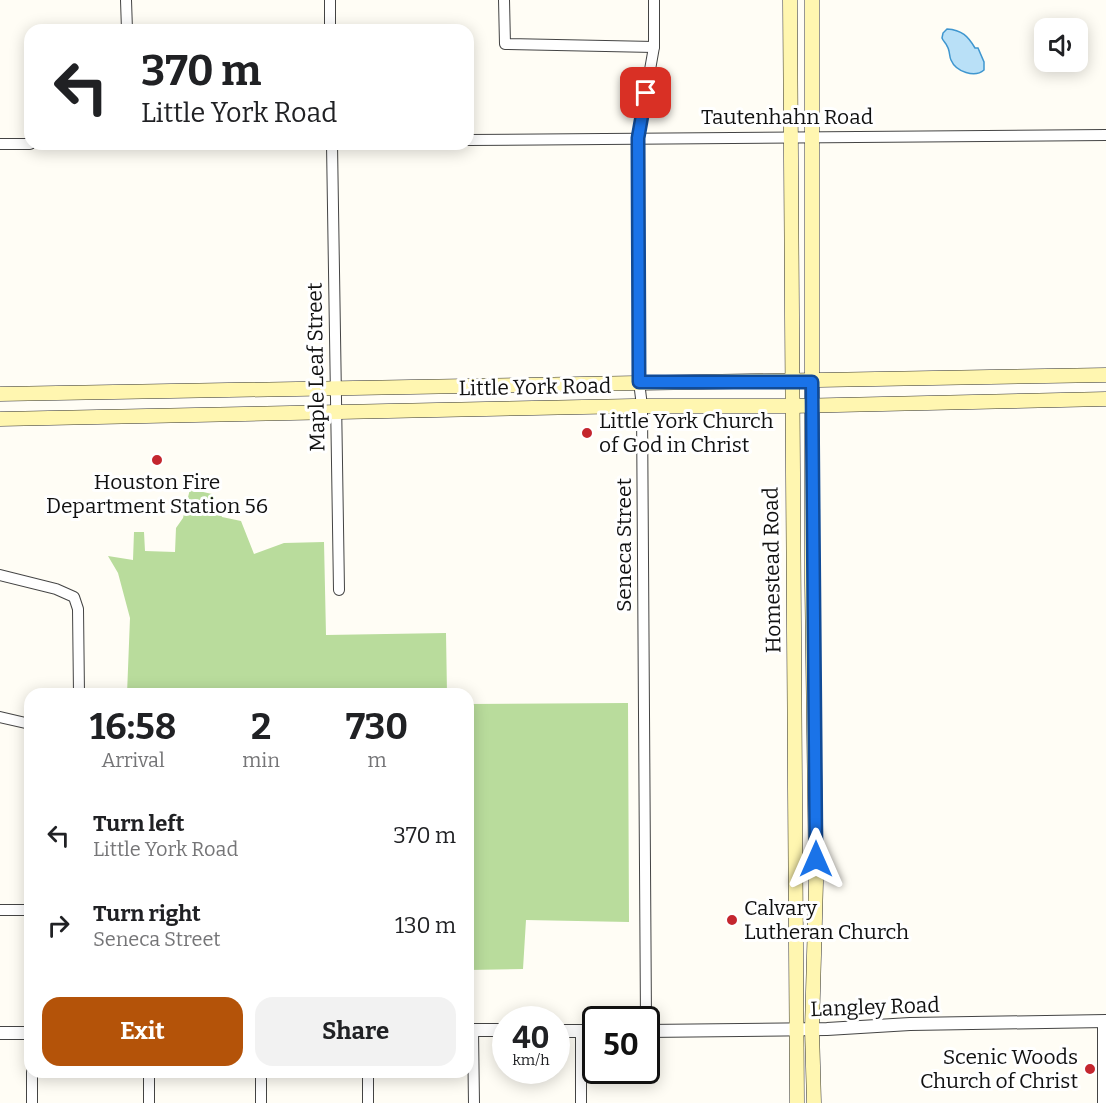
<!DOCTYPE html>
<html lang="en">
<head>
<meta charset="utf-8">
<style>
	:root { --surface:#fff; --page:#f2f2f2; --text:#202124; --muted:#757577; --accent:#b45309 }
	body { margin:0; font-family:Bitter,serif; background:var(--page); color:var(--text); height:100vh; display:flex; flex-direction:column; font-size:22px; white-space:nowrap }
	* { box-sizing:border-box; margin:0 }
	p { font-size:20px; color:var(--muted) }
	.icon { flex:none; width:33px; height:33px; fill:none; stroke:currentColor; stroke-width:2; stroke-linecap:round; stroke-linejoin:round }
	.map { position:relative; flex:1; overflow:hidden }
	.side { position:absolute; left:24px; top:688px; width:450px; height:390px; display:flex; flex-direction:column; background:var(--surface); border-radius:18px; box-shadow:0 3px 15px #0003 }
	.side>* { flex:none }
	.top-card { position:absolute; left:24px; top:24px; width:450px; height:126px; border-radius:18px; box-shadow:0 3px 15px #0003; background:#fff; color:var(--text); overflow:hidden }
	.controls { position:absolute; left:1034px; top:18px; display:grid; gap:12px }
	.controls a { display:grid; place-items:center; width:54px; height:54px; border-radius:12px; background:var(--surface); box-shadow:0 3px 15px #0003; font-size:30px }
	.speed { position:absolute; left:492px; top:1006px; display:flex; gap:12px; font-size:30px; font-weight:700; text-align:center }
	.speed>* { display:grid; place-content:center; width:78px; height:78px; border-radius:50%; background:var(--surface); box-shadow:0 3px 15px #0003; line-height:1 }
	.speed small { font-size:15px; font-weight:400 }
	.speed .limit { border:3px solid #111; border-radius:9px; background:#fff; color:#111 }
	.pin { position:absolute; display:grid; place-items:center; width:51px; height:51px; color:#fff; margin:-26px; border-radius:12px; box-shadow:0 3px 9px #0006 }
	.me { position:absolute; width:66px; margin:-33px; rotate:0deg; stroke-linejoin:round; filter:drop-shadow(0 0 4px #0008) }
	.turn { display:flex; align-items:center; gap:21px; height:126px; padding:0 18px; font-size:27px }
	.turn .icon { width:78px; height:78px; stroke-width:2.5 }
	.turn b { display:block; font-size:42px; line-height:51px }
	.eta { display:flex; justify-content:space-evenly; align-items:center; height:102px; text-align:center }
	.eta b { font-size:36px; font-weight:700; line-height:42px }
	.button { display:flex; gap:12px; margin-top:auto; padding:12px 18px }
	.button a { flex:1; height:69px; border-radius:18px; background:var(--accent); color:#fff; font-size:24px; font-weight:700; line-height:69px; text-align:center }
	.button a+a { background:var(--page); color:var(--text) }
	ul { padding:0; list-style:none }
	li { display:flex; align-items:center; gap:18px; height:90px; padding:0 18px }
	li div { flex:1 }
	li b { display:block; font-size:22px }
	li em { font-style:normal }
	.map>svg:first-child { display:block }
	.forest { fill:#b9dc9c }
	.water { fill:#b9e0f7; stroke:#3f96cf; stroke-width:1.5 }
	.lines { fill:none; stroke-linecap:round; stroke-linejoin:round }
	.minor-casing { stroke:#444; stroke-width:12 }
	.tertiary-casing { stroke:#444; stroke-width:14 }
	.secondary-casing { stroke:#333; stroke-width:15 }
	.minor { stroke:#fff; stroke-width:10 }
	.tertiary { stroke:#fff; stroke-width:12 }
	.secondary { stroke:#fff6b0; stroke-width:14 }
	.route-casing { stroke:#114b97; stroke-width:15 }
	.route { stroke:#1a73e8; stroke-width:10 }
	.poi-dot { fill:#c4262e; stroke:#fff; stroke-width:2 }
	.labels { text-anchor:middle; dominant-baseline:central; stroke-width:6; stroke-linejoin:round; paint-order:stroke }
	.street-label { font-size:21px; fill:#111; stroke:#fff }
	.poi-label { font-size:21px; fill:#111; stroke:#fff; text-anchor:start }
</style>
</head>
<body>
<div class="map">
<svg width="1106" height="1103" viewBox="0 0 1106 1103">
	<rect width="100%" height="100%" fill="#fffdf5"/>
	<!-- forest -->
	<g class="forest">
		<polygon points="190,489 212,494 222,517 241,521 254,554 284,543 324,542 326,635 446,633 447,694 127,694 130,618 118,573 108,556 133,560 134,532 144,532 145,551 175,552 176,528 183,518"/>
		<polygon points="628,703 629,922 526,920 523,969 468,970 468,704"/>
	</g>
	<!-- water -->
	<path class="water" d="M947,29c15,1 21,7 28,19h3l6,14v8c-9,8 -28,2 -33,-10 -2,-4 -1,-10 -4,-14 -1,-3 -4,-5 -5,-8l1,-5z"/>
	<g class="lines">
		<defs>
			<g id="minor">
				<polyline points="126,0 127,30"/>
				<polyline points="330,0 330,30"/>
				<polyline points="504,0 505,44 654,47"/>
				<polyline points="468,140 1106,135"/>
				<polyline points="0,144 30,144"/>
				<polyline points="332,144 339,590"/>
				<polyline points="0,575 56,589 74,597 78,609 79,694"/>
				<polyline points="0,717 30,724"/>
				<polyline points="0,910 30,910"/>
				<polyline points="646,1020 642,406 639,382 638,138 654,47 654,0"/>
				<polyline points="1103,1021 1103,1103"/>
				<polyline points="473,1030 474,1103"/>
				<polyline points="581,1031 581,1103"/>
				<polyline points="32,1072 32,1103"/>
				<polyline points="149,1072 149,1103"/>
				<polyline points="261,1072 261,1103"/>
				<polyline points="368,1072 368,1103"/>
			</g>
			<g id="tertiary">
				<polyline points="468,1030 506,1030"/>
				<polyline points="556,1031 596,1031"/>
				<polyline points="646,1031 827,1029 910,1024 1106,1021"/>
				<polyline points="0,1033 30,1033"/>
			</g>
			<g id="secondary">
				<polyline points="790,0 797,1103"/>
				<polyline points="812,0 812,583 816,882 812,1029 814,1103"/>
				<path d="M0,394c369,-8 737,-11 1106,-19"/>
				<polyline points="0,419 633,406 792,406 1106,399"/>
			</g>
		</defs>
		<!-- minor casing -->
		<use href="#minor" class="minor-casing"/>
		<!-- tertiary casing -->
		<use href="#tertiary" class="tertiary-casing"/>
		<!-- secondary casing -->
		<use href="#secondary" class="secondary-casing"/>
		<!-- minor -->
		<use href="#minor" class="minor"/>
		<!-- tertiary -->
		<use href="#tertiary" class="tertiary"/>
		<!-- secondary -->
		<use href="#secondary" class="secondary"/>
	</g>
	<g class="lines">
		<defs>
			<polyline id="route" points="646,93 638,138 639,382 812,382 816,859"/>
		</defs>
		<!-- route casing -->
		<use href="#route" class="route-casing"/>
		<!-- route -->
		<use href="#route" class="route"/>
	</g>
	<!-- markers -->
	<g class="poi-dot">
		<circle cx="587" cy="433" r="6"/>
		<circle cx="157" cy="460" r="6"/>
		<circle cx="732" cy="920" r="6"/>
		<circle cx="1090" cy="1069" r="6"/>
	</g>
	<g class="labels">
		<!-- street labels -->
		<g class="street-label">
			<text x="787" y="117">Tautenhahn Road</text>
			<text transform="translate(316 367) rotate(-91)">Maple Leaf Street</text>
			<text transform="translate(535 387) rotate(-1)">Little York Road</text>
			<text transform="translate(624 545) rotate(-90)">Seneca Street</text>
			<text transform="translate(772 570) rotate(-91)">Homestead Road</text>
			<text transform="translate(875 1007) rotate(-2)">Langley Road</text>
		</g>
		<!-- poi labels -->
		<g class="poi-label">
			<text x="599" y="421">Little York Church<tspan x="599" dy="24">of God in Christ</tspan></text>
			<text x="157" y="482" text-anchor="middle">Houston Fire<tspan x="157" dy="24">Department Station 56</tspan></text>
			<text x="744" y="908">Calvary<tspan x="744" dy="24">Lutheran Church</tspan></text>
			<text x="1078" y="1057" text-anchor="end">Scenic Woods<tspan x="1078" dy="24">Church of Christ</tspan></text>
		</g>
	</g>
</svg>
<div class="controls">
<a><svg class="icon" aria-label="sound" viewBox="0 0 24 24"><path d="M4 9h4l5-4v14l-5-4H4zM17 9q2 3 0 6"/></svg></a>
</div>
<div class="speed"><div>40<small>km/h</small></div><div class="limit">50</div></div>
<div class="pin" style="left:646px;top:93px;background:#d93025"><svg class="icon" aria-label="arrive" viewBox="0 0 24 24"><path d="M6 21V4h12l-3 4 3 4H6"/></svg></div>
<svg class="me" style="left:816px;top:859px" viewBox="-20 -20 40 40"><path d="M0-17L14 15 0 8-14 15z" fill="#1a73e8" stroke="#fff" stroke-width="4"/></svg>
<div class="top-card">
<div class="turn"><svg class="icon" aria-label="left" viewBox="0 0 24 24"><path d="M17 20v-9H6M10 6l-5 5 5 5"/></svg><div><b>370 m</b>Little York Road</div></div>
</div>
<section class="side">
<div class="eta">
<div><b>16:58</b><p>Arrival</p></div>
<div><b>2</b><p>min</p></div>
<div><b>730</b><p>m</p></div>
</div>
<ul>
<li><svg class="icon" aria-label="left" viewBox="0 0 24 24"><path d="M17 20v-9H6M10 6l-5 5 5 5"/></svg><div><b>Turn left</b><p>Little York Road</p></div><em>370 m</em></li>
<li><svg class="icon" aria-label="right" viewBox="0 0 24 24"><path d="M7 20v-9h11M14 6l5 5-5 5"/></svg><div><b>Turn right</b><p>Seneca Street</p></div><em>130 m</em></li>
</ul>
<div class="button"><a>Exit</a><a>Share</a></div>
</section>
</div>
</body>
</html>
